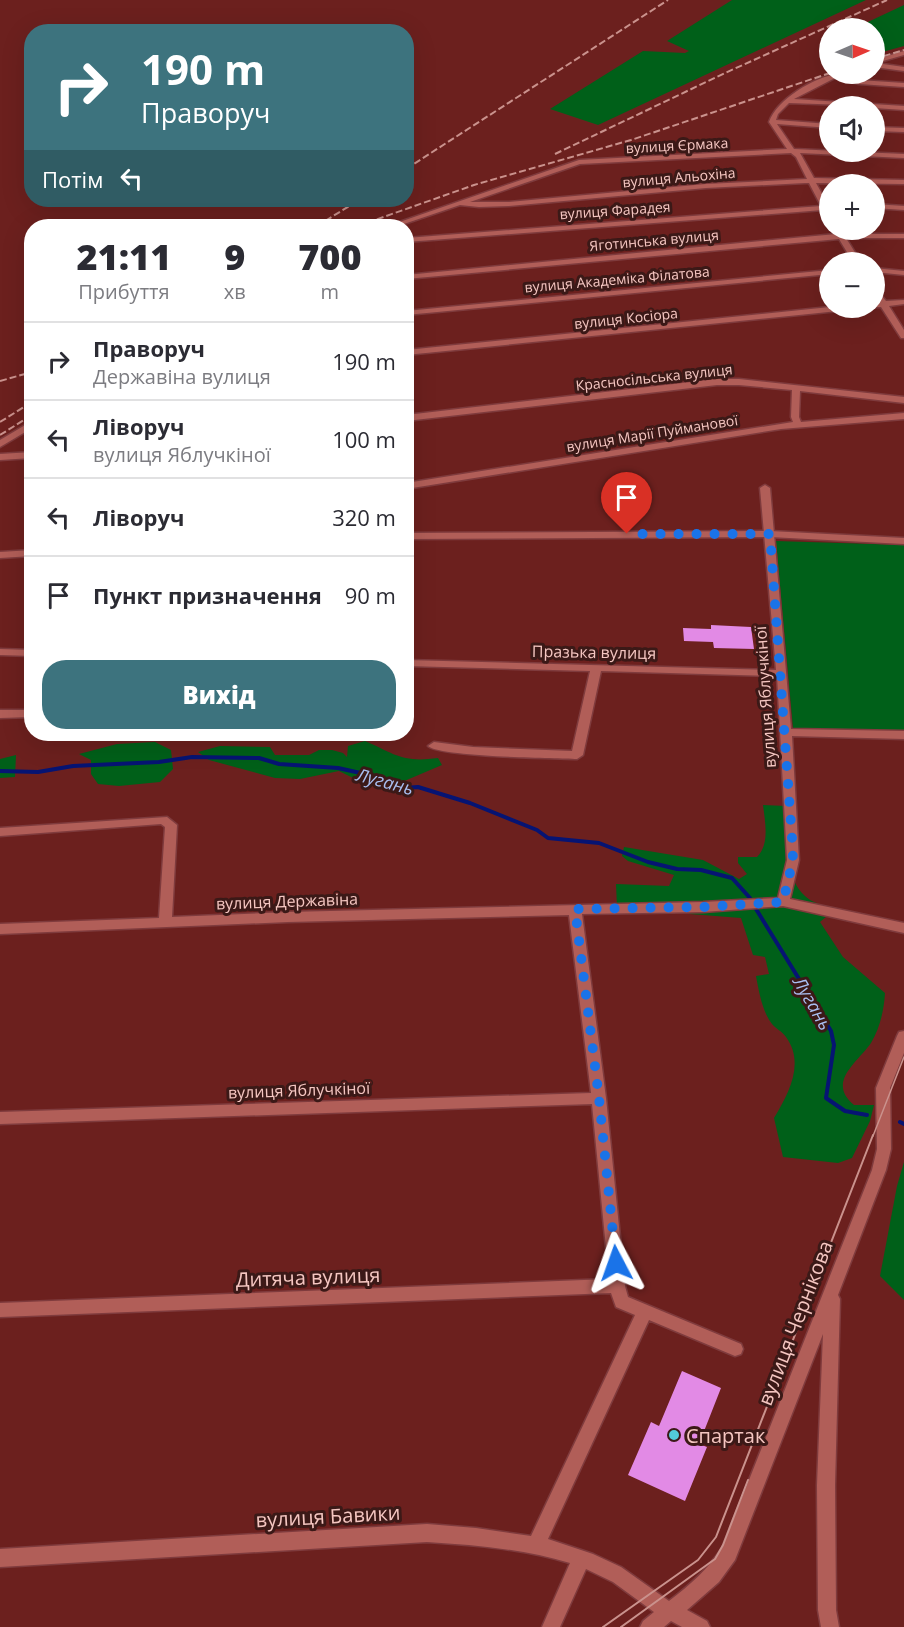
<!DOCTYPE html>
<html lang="uk">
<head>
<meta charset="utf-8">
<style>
	:root { --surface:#fff; --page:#f7f7f7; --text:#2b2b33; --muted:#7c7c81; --line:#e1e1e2; --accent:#3d737e }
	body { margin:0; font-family:"Open Sans",sans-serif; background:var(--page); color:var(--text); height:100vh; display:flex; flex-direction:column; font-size:22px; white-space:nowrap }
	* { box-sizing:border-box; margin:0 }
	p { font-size:20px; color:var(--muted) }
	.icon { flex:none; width:33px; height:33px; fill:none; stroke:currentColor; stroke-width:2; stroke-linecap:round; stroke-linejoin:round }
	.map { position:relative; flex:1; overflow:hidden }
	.sheet { position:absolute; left:24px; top:219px; width:390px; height:522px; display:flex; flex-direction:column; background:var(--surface); border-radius:24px; box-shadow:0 6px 24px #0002 }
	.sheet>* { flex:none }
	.hud { position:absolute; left:24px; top:24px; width:390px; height:183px; border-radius:24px; box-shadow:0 6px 24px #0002; background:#3d737e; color:#fff; overflow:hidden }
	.needle { width:39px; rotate:88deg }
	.controls { position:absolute; left:819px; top:18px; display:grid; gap:12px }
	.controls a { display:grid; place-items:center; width:66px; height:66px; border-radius:50%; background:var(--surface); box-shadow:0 6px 24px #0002; font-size:30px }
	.pin { position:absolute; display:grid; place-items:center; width:51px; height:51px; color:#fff; margin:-62px -26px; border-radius:50% 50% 50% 0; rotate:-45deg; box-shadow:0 0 6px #0007 }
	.pin .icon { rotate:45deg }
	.me { position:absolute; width:66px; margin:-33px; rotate:356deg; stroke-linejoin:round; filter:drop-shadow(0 0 4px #0008) }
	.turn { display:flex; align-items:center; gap:21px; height:126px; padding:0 18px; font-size:27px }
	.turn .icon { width:78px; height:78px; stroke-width:2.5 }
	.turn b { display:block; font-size:42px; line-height:51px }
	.then { display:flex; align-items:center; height:57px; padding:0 18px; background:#0003; gap:12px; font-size:22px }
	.eta { display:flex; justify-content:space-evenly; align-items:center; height:102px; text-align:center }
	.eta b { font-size:36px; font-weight:800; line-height:42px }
	.cta { display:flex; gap:12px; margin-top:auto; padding:12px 18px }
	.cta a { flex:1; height:69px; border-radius:24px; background:var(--accent); color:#fff; font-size:24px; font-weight:800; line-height:69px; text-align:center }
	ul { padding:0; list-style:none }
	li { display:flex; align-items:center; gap:18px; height:78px; padding:0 18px; border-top:2px solid var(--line) }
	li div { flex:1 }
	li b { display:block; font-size:22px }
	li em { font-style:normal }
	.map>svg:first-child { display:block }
	.green { fill:#006019 }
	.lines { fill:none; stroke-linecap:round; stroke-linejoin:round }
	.stream { stroke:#061473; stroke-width:4 }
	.building { fill:#e28ae5 }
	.minor-casing { stroke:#7f3b3d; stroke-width:3 }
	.tertiary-casing { stroke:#7f3b3d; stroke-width:3 }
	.minor { fill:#b15e58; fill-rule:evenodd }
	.tertiary { fill:#b15e58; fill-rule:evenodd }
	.tram-far1 { stroke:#ca928d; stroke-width:1.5 }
	.tram { stroke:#ca928d; stroke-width:2 }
	.rail { stroke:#ca928d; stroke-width:2; stroke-dasharray:7 3; stroke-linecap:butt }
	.route { stroke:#1a73e8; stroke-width:10; stroke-dasharray:0 18 }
	.poi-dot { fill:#52cbd9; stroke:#3b1917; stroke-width:2 }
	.labels { text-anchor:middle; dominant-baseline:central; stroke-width:6; stroke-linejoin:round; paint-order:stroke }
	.far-street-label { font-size:14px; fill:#f5c6c1; stroke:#3b1917 }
	.street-label { font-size:16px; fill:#f5c6c1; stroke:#3b1917 }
	.water-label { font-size:18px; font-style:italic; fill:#a9bff1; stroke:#3b1917 }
	.near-street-label { font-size:20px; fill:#f5c6c1; stroke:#3b1917 }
	.near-poi-label { font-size:20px; fill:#f5c6c1; stroke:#3b1917; text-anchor:start }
</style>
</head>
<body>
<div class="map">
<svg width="904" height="1627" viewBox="0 0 904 1627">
	<rect width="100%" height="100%" fill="#6c201e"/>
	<!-- green -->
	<g class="green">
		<polygon points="732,0 866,0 598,125 550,109 643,51 685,53 689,51 667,41"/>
		<polygon points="904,5 904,46 875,54 874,28 855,28"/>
		<polygon points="776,541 904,545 904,732 793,728"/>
		<path d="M365,741c30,13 37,22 73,17l4,7 -40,17 -5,10 -32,-8 -26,-13 -39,8 -25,-1 -66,-18 -11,-8 22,-6 50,1 5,8h34l10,-5h13l11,3 4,4 1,-11z"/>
		<polygon points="155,742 171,750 173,769 160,782 119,786 98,784 91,774 91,760 79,754 117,744"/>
		<polygon points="16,755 15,777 0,778 0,759"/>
		<path d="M763,805l23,1c1,28 -4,69 19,90 5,5 14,8 21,11l1,9 -7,6 23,35 42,36c-1,17 -5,35 -14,50 -13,19 -45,39 -17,62h20l-4,16 -18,37 -14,5 -55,-6 -9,-39c15,-25 31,-55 12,-81 -4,-6 -10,-8 -14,-13 -10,-13 -13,-32 -16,-48l13,-2 -4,-17 -12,-2 -12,-37 -51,-4 -7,-7h-66l-1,-23 53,2 5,-11 -46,-14 -6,-5 2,-9 79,13 36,19 8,-5 -9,-11v-6h19c13,-13 8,-35 6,-52z"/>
		<polygon points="904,1162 904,1300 880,1276 897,1186"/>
	</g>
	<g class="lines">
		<!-- stream -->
		<g class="stream">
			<polyline points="0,771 38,772 73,766 159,762 192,757 259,758 279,764 338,768 374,776 403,788 418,787 470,803 537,830 548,838 599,843 648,862 677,869 701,870 732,878 750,898"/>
			<polyline points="756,909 831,1031 834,1045 826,1098 845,1111 867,1115"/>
			<polyline points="900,1122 904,1124"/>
		</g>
	</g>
	<!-- building -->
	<g class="building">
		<polygon points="711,625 751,627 754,649 714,648 713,642 684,641 683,628 711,629"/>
		<polygon points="682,1371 721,1388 699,1444 707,1447 685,1501 628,1475 651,1422 659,1426"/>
	</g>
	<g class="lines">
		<defs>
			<g id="minor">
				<polygon points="904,51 904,55 876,63 904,67 904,71 874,67 874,60"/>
				<path d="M837,74h8l-3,2 17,4 45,3v4l-45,-3 -24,-6 -41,21 110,7v4l-30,-2v-2l-85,-3 -11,11 -2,6 54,4v4l-53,-4 17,25 110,5v4l-104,-5 14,25 90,2v4l-88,-1 14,25v10l-7,-8 -417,32v-4l415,-32 -12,-23h-4l-99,5 -197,18 -30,1 -19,-2 -62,21h-10l191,-66 208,-11 -18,-27c8,-23 46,-45 68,-48zM791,153l5,4 11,22 -101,5 -197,18h-39l110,-38z"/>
				<polygon points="874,127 904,128 904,132 874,131"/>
				<polygon points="874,204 904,206 904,210 874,208"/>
				<polygon points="836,231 842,231 843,234 904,234 904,238 846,238 861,262 853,262 839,239 406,279 406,275 836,234"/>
				<polygon points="874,268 904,271 904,275 874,272"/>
				<polygon points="830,270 830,274 406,315 406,311"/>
				<polygon points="874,287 886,301 904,300 904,304 889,306 904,330 904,338 901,338 881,307 874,307 874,303 878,302 874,296"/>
				<polygon points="830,307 852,308 848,310 406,355 406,350"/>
				<polygon points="717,379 739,379 904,397 904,403 800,391 799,417 801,422 904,413 904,419 781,429 406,489 406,483 793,422 791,417 792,390 739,385 717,385 406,421 406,415"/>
				<polygon points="32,421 32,428 0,447 0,440"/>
				<polygon points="32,452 32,458 0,460 0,454"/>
				<path d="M765,485l5,3 21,241 113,2v8l-112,-3 7,124 -9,39 114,24v10l-121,-27 -80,6 -121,2 24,184 19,188 3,11 113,47 2,5 -2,5 -6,2 -86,-36 -101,219 45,15 28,13 48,34c21,-16 39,-32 53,-53l150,-378 5,-21 -1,-61 21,-52 2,-4 5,-1v22l-14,35 1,61 -5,21 -48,125 2,4 -5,186 1,125 3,17h-18l-3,-17 -1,-125 6,-151 -88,226 -16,22 -32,28 20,11 3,6h-28l-11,-6 -7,6h-24l3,-6 11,-9 -41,-30 -27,-13 -26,58h-18l28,-64c-47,-14 -94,-18 -143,-21l-427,25v-18l427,-25 49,4 55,8 104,-221 -19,-8 -5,-14 -611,24v-14l609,-24 -17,-175 -592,20v-12l591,-19 -22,-178 -281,7 -288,12v-10l159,-6 6,-91 -4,-3 -161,12v-8l167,-11 10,8 -5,92 116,-5 415,-10 75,-4 9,-38 -10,-184 -176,-5 -18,84 -6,4c-23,-1 -137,-2 -149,-13l6,-4 39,5 99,4 18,-80 -184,-5v-6l370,10 -16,-182z"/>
				<polygon points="0,649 32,650 32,656 0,655"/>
				<polygon points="0,710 32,710 32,717 0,718"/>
			</g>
			<g id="tertiary">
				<polygon points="770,531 904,538 904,544 770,537 406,539 406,533"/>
				<polygon points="32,550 32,556 0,558 0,552"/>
			</g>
		</defs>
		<!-- minor casing -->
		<use href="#minor" class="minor-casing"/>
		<!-- tertiary casing -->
		<use href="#tertiary" class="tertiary-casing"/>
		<!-- minor -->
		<use href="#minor" class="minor"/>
		<!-- tertiary -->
		<use href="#tertiary" class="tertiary"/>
		<!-- tram-far1 -->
		<polyline class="tram-far1" points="873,1136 904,1057"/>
		<!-- tram -->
		<g class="tram">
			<polyline points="603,1627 698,1560 716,1537 873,1135"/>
			<polyline points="621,1627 715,1559 723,1545 748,1480"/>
		</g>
		<!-- rail -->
		<g class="rail">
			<polyline points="874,59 904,50"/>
			<polyline points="555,154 725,73 887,0"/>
			<polyline points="406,169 668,0"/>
			<polyline points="317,226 359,200"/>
			<polyline points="358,226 474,185 631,140 830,73"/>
			<polyline points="0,381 32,372"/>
			<polyline points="0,422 32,402"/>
			<polyline points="0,435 32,415"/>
		</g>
	</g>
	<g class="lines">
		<!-- route -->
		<polyline class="route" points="616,1263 599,1098 575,909 703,907 783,902 793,860 792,838 770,534 627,534"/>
	</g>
	<!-- markers -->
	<circle class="poi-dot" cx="674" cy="1435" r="6"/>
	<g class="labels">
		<!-- far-street labels -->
		<g class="far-street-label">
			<text transform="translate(677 145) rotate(-3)">вулиця Єрмака</text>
			<text transform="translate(679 177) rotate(-5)">вулиця Альохіна</text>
			<text transform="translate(615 210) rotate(-4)">вулиця Фарадея</text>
			<text transform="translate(654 240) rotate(-5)">Яготинська вулиця</text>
			<text transform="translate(617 279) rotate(-5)">вулиця Академіка Філатова</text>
			<text transform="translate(626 318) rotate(-6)">вулиця Косіора</text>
			<text transform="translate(654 377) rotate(-6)">Красносільська вулиця</text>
			<text transform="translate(652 433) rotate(-9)">вулиця Марії Пуйманової</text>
		</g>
		<!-- street labels -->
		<g class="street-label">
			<text transform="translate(594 652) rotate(1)">Празька вулиця</text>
			<text transform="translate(765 697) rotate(-94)">вулиця Яблучкіної</text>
			<text transform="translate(287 901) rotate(-2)">вулиця Державіна</text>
			<text transform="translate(299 1090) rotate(-2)">вулиця Яблучкіної</text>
		</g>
		<!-- water labels -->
		<g class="water-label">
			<text transform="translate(385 781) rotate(15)">Лугань</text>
			<text transform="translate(813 1003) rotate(60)">Лугань</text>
		</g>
		<!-- near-street labels -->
		<g class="near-street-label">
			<text transform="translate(308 1277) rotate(-2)">Дитяча вулиця</text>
			<text transform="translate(795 1323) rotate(-69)">вулиця Чернікова</text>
			<text transform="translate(328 1516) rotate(-3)">вулиця Бавики</text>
		</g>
		<!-- near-poi labels -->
		<g class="near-poi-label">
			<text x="686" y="1435">Спартак</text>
		</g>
	</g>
</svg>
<div class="controls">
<a><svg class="needle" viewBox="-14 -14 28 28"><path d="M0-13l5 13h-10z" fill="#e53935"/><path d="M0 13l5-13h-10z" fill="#7c7c81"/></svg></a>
<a><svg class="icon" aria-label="sound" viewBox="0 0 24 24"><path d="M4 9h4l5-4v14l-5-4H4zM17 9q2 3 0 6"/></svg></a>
<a>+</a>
<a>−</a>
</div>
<div class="pin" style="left:627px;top:534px;background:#d93025"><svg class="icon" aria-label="arrive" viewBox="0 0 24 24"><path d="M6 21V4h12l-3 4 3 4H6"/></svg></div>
<svg class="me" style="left:616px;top:1263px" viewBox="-20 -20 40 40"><path d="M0-17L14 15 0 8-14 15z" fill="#1a73e8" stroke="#fff" stroke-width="4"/></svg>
<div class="hud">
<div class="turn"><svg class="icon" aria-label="right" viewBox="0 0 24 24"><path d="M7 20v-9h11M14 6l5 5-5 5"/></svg><div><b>190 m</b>Праворуч</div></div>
<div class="then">Потім<svg class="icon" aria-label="left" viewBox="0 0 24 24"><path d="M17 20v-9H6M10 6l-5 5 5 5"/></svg></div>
</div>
<section class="sheet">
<div class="eta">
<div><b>21:11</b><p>Прибуття</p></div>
<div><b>9</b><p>хв</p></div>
<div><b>700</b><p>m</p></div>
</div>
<ul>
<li><svg class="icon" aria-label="right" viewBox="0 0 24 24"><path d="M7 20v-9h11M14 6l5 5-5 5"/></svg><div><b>Праворуч</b><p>Державіна вулиця</p></div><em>190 m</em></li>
<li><svg class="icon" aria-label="left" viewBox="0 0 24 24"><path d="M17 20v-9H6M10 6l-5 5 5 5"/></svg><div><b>Ліворуч</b><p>вулиця Яблучкіної</p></div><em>100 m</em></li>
<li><svg class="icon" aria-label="left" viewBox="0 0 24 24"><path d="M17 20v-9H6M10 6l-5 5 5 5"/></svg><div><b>Ліворуч</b></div><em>320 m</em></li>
<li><svg class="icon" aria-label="arrive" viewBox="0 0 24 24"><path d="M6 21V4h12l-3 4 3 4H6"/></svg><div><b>Пункт призначення</b></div><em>90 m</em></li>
</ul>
<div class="cta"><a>Вихід</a></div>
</section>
</div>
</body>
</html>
